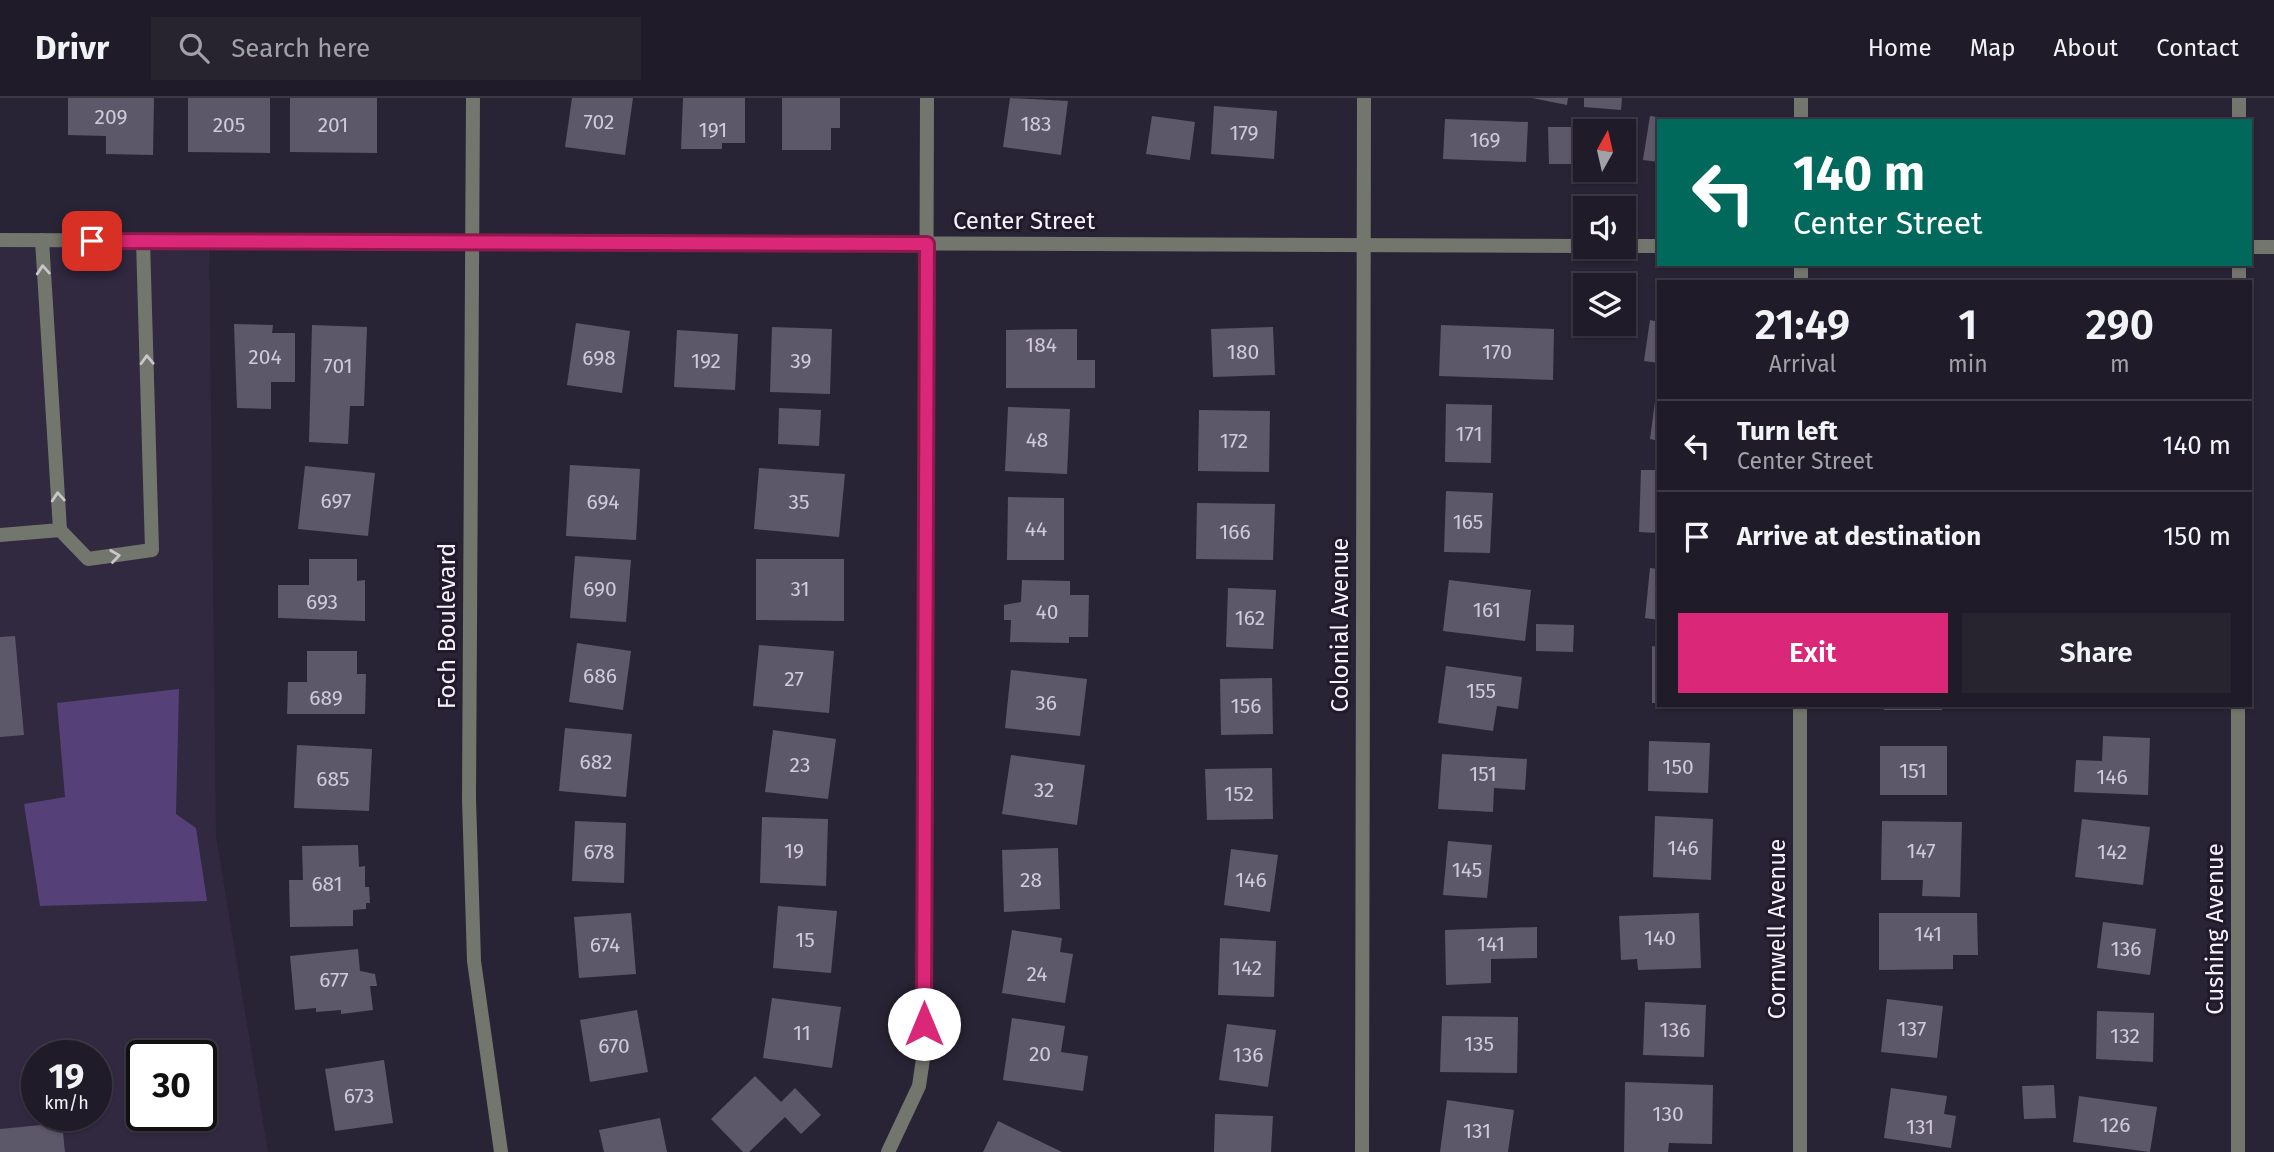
<!DOCTYPE html>
<html lang="en">
<head>
<meta charset="utf-8">
<style>
	:root { --surface:#1f1b28; --page:#272430; --text:#f1f3f6; --muted:#a1a1a8; --line:#3c3945; --accent:#db2777 }
	body { margin:0; font-family:"Fira Sans",sans-serif; background:var(--page); color:var(--text); height:100vh; display:flex; flex-direction:column; font-size:26px; white-space:nowrap }
	* { box-sizing:border-box; margin:0 }
	p { font-size:23px; color:var(--muted) }
	.icon { flex:none; width:38px; height:38px; fill:none; stroke:currentColor; stroke-width:2; stroke-linecap:round; stroke-linejoin:round }
	.map { position:relative; flex:1; overflow:hidden }
	.panel { position:absolute; left:1657px; top:182px; width:595px; height:427px; display:flex; flex-direction:column; background:var(--surface); border-radius:0px; box-shadow:0 2px 5px #0004,0 0 0 2px var(--line) }
	.panel>* { flex:none }
	.guide { position:absolute; left:1657px; top:21px; width:595px; height:147px; border-radius:0px; box-shadow:0 2px 5px #0004,0 0 0 2px var(--line); background:#00695c; color:#fff; overflow:hidden }
	.needle { width:46px; rotate:8deg }
	.tools { position:absolute; left:1573px; top:21px; display:grid; gap:14px }
	.tools a { display:grid; place-items:center; width:63px; height:63px; border-radius:0px; background:var(--surface); box-shadow:0 2px 5px #0004,0 0 0 2px var(--line); font-size:35px }
	.speed { position:absolute; left:21px; top:942px; display:flex; gap:14px; font-size:35px; font-weight:700; text-align:center }
	.speed>* { display:grid; place-content:center; width:91px; height:91px; border-radius:50%; background:var(--surface); box-shadow:0 2px 5px #0004,0 0 0 2px var(--line); line-height:1 }
	.speed small { font-size:18px; font-weight:400 }
	.speed .limit { border:4px solid #111; border-radius:10px; background:#fff; color:#111 }
	.pin { position:absolute; display:grid; place-items:center; width:60px; height:60px; color:#fff; margin:-30px; border-radius:14px; box-shadow:0 4px 10px #0006 }
	.me { position:absolute; width:77px; margin:-38px; rotate:0deg; stroke-linejoin:round; filter:drop-shadow(0 0 5px #0008) }
	.turn { display:flex; align-items:center; gap:24px; height:147px; padding:0 21px; font-size:32px }
	.turn .icon { width:91px; height:91px; stroke-width:2.5 }
	.turn b { display:block; font-size:49px; line-height:60px }
	.eta { display:flex; justify-content:space-evenly; align-items:center; height:119px; text-align:center }
	.eta b { font-size:42px; font-weight:600; line-height:49px }
	.action { display:flex; gap:14px; margin-top:auto; padding:14px 21px }
	.action a { flex:1; height:80px; border-radius:0px; background:var(--accent); color:#fff; font-size:28px; font-weight:600; line-height:80px; text-align:center }
	.action a+a { background:var(--page); color:var(--text) }
	ul { padding:0; list-style:none }
	li { display:flex; align-items:center; gap:21px; height:91px; padding:0 21px; border-top:2px solid var(--line) }
	li div { flex:1 }
	li b { display:block; font-size:26px }
	li em { font-style:normal }
	header { display:flex; align-items:center; gap:42px; box-sizing:border-box; height:98px; padding:0 35px; background:var(--surface); border-bottom:2px solid var(--line) }
	header strong { font-size:33px }
	nav { display:flex; gap:38px; margin-inline-start:auto; font-size:24px }
	.search { width:490px; height:63px; background:var(--page); display:flex; align-items:center; gap:18px; box-sizing:border-box; padding:0 24px; border-radius:0px; color:var(--muted); font-size:26px }
	.map>svg:first-child { display:block }
	.built { fill:#312940; fill-rule:evenodd }
	.green { fill:#554177 }
	.building { fill:#5d576a }
	.lines { fill:none; stroke-linecap:round; stroke-linejoin:round }
	.lane { stroke:#73766c; stroke-width:14 }
	.street { stroke:#73766c; stroke-width:14 }
	.oneway { stroke:#c8c6ca }
	.route-casing { stroke:#8e194d; stroke-width:18 }
	.route { stroke:#db2777; stroke-width:12 }
	.labels { text-anchor:middle; dominant-baseline:central; stroke-width:6; stroke-linejoin:round; paint-order:stroke }
	.number-label { font-size:21px; fill:#cfcad8 }
	.street-label { font-size:24px; fill:#f5f1fd; stroke:#201a2a }
</style>
</head>
<body>
<header>
<strong>Drivr</strong>
<div class="search"><svg class="icon" aria-label="search" viewBox="0 0 24 24"><circle cx="10" cy="10" r="6"/><path d="M15 15l6 6"/></svg>Search here</div>
<nav><a>Home</a><a>Map</a><a>About</a><a>Contact</a></nav>
</header>
<div class="map">
<svg width="2274" height="1054" viewBox="0 0 2274 1054">
	<rect width="100%" height="100%" fill="#292435"/>
	<!-- built -->
	<path class="built" d="M0,142l209,1 7,595 52,316h-268zM37,957h59v60h-59zM142,957h59v60h-59z"/>
	<!-- green -->
	<polygon class="green" points="179,591 176,716 196,730 207,803 40,808 24,706 65,699 57,605"/>
	<!-- building -->
	<g class="building">
		<polygon points="68,0 154,0 153,57 106,56 106,38 68,37"/>
		<polygon points="188,0 270,0 270,55 188,54"/>
		<polygon points="290,0 377,0 377,55 290,54"/>
		<polygon points="572,0 633,0 625,57 565,49"/>
		<polygon points="683,0 745,0 745,45 722,45 722,51 681,51"/>
		<polygon points="782,0 840,0 840,30 831,30 831,52 782,52"/>
		<polygon points="1010,0 1068,3 1061,57 1003,49"/>
		<polygon points="1532,0 1568,0 1567,7"/>
		<polygon points="1584,0 1622,0 1621,12 1584,9"/>
		<polygon points="1214,8 1277,13 1274,61 1211,56"/>
		<polygon points="1152,18 1195,24 1190,62 1146,56"/>
		<polygon points="1650,18 1670,21 1659,23 1659,64 1643,62"/>
		<polygon points="1445,21 1528,24 1526,64 1443,61"/>
		<polygon points="1548,29 1625,29 1625,33 1586,33 1586,66 1549,66"/>
		<polygon points="1650,222 1659,224 1659,265 1644,263"/>
		<polygon points="576,225 630,233 622,295 567,287"/>
		<polygon points="234,226 273,227 272,235 295,235 295,284 271,284 271,311 237,310"/>
		<polygon points="312,227 367,229 364,308 350,308 348,346 309,344"/>
		<polygon points="1441,227 1554,231 1553,282 1439,278"/>
		<polygon points="772,229 832,231 830,296 770,294"/>
		<polygon points="1273,229 1275,277 1213,279 1211,231"/>
		<polygon points="1077,231 1077,262 1095,262 1095,290 1006,290 1006,232"/>
		<polygon points="677,232 738,236 735,292 674,289"/>
		<polygon points="1656,296 1659,296 1659,343 1650,341"/>
		<polygon points="1446,306 1492,307 1491,365 1445,364"/>
		<polygon points="1008,309 1070,311 1067,376 1005,373"/>
		<polygon points="779,310 821,312 819,348 778,346"/>
		<polygon points="1199,312 1270,313 1269,374 1198,373"/>
		<polygon points="570,367 640,371 636,442 566,438"/>
		<polygon points="305,368 375,375 368,438 298,431"/>
		<polygon points="759,370 845,376 839,439 754,431"/>
		<polygon points="1641,372 1659,372 1659,435 1639,434"/>
		<polygon points="1446,393 1493,395 1490,455 1444,454"/>
		<polygon points="1008,399 1064,400 1064,462 1007,462"/>
		<polygon points="1197,405 1275,406 1273,462 1196,461"/>
		<polygon points="575,458 631,462 626,524 570,520"/>
		<polygon points="309,461 357,461 357,483 365,482 365,523 278,520 278,487 309,487"/>
		<polygon points="756,461 844,461 844,523 756,522"/>
		<polygon points="1650,470 1659,471 1659,522 1645,520"/>
		<polygon points="1022,482 1070,483 1070,497 1089,497 1088,539 1069,539 1069,545 1010,544 1011,522 1004,522 1004,507 1021,504"/>
		<polygon points="1449,482 1531,492 1525,543 1443,533"/>
		<polygon points="1228,490 1276,492 1273,551 1226,549"/>
		<polygon points="1536,526 1574,527 1573,554 1536,553"/>
		<polygon points="15,538 24,637 0,639 0,539"/>
		<polygon points="577,545 631,553 623,612 569,604"/>
		<polygon points="759,547 834,553 829,615 753,608"/>
		<polygon points="1652,548 1659,549 1659,605 1652,605"/>
		<polygon points="307,553 357,553 357,576 366,576 365,616 287,616 288,584 307,584"/>
		<polygon points="1446,568 1522,579 1518,611 1497,608 1493,633 1438,625"/>
		<polygon points="1011,572 1087,581 1080,638 1005,630"/>
		<polygon points="1272,580 1273,636 1221,637 1220,581"/>
		<rect x="1884" y="607" width="58" height="5"/>
		<polygon points="2103,607 2151,607 2151,611 2103,610"/>
		<polygon points="565,630 632,636 626,699 559,693"/>
		<polygon points="773,632 836,641 828,701 765,694"/>
		<polygon points="2103,638 2150,640 2148,697 2074,694 2076,662 2102,663"/>
		<polygon points="1649,643 1710,645 1708,695 1648,693"/>
		<polygon points="297,647 372,651 369,713 294,710"/>
		<rect x="1880" y="648" width="67" height="49"/>
		<polygon points="1442,656 1527,661 1525,692 1494,690 1493,714 1438,711"/>
		<polygon points="1011,657 1085,667 1077,727 1002,716"/>
		<polygon points="1272,670 1273,721 1207,722 1205,671"/>
		<polygon points="1655,718 1713,721 1711,782 1653,779"/>
		<polygon points="762,719 828,721 826,788 760,785"/>
		<polygon points="2082,721 2150,729 2143,787 2075,779"/>
		<polygon points="575,723 626,725 624,785 572,783"/>
		<polygon points="1882,723 1962,724 1960,799 1922,798 1923,782 1881,782"/>
		<polygon points="1448,743 1492,747 1487,800 1443,797"/>
		<polygon points="358,747 359,769 365,768 365,789 369,789 370,805 366,805 366,811 353,812 353,828 290,829 289,782 303,782 302,748"/>
		<polygon points="1058,750 1060,811 1004,814 1002,752"/>
		<polygon points="1231,751 1278,757 1270,814 1224,807"/>
		<polygon points="778,808 837,813 831,875 773,870"/>
		<polygon points="631,815 636,876 579,880 574,819"/>
		<polygon points="1699,815 1701,870 1638,872 1637,861 1621,862 1619,818"/>
		<polygon points="1879,815 1977,815 1978,857 1953,857 1953,871 1879,872"/>
		<polygon points="2103,824 2156,831 2150,877 2097,870"/>
		<polygon points="1537,829 1537,860 1491,861 1491,885 1446,887 1445,832"/>
		<polygon points="1012,832 1062,840 1060,854 1073,856 1065,905 1002,895"/>
		<polygon points="1220,840 1276,843 1274,899 1218,897"/>
		<polygon points="358,851 360,873 375,876 377,888 370,888 373,912 341,916 341,912 316,914 316,910 295,912 290,858"/>
		<polygon points="772,900 841,909 832,970 763,960"/>
		<polygon points="1887,901 1943,908 1937,960 1881,954"/>
		<polygon points="1645,904 1706,907 1704,959 1643,957"/>
		<polygon points="637,912 648,974 590,984 580,922"/>
		<polygon points="2097,913 2154,915 2153,964 2096,961"/>
		<polygon points="1442,918 1518,919 1517,975 1440,974"/>
		<polygon points="1012,920 1065,928 1061,954 1088,958 1083,993 1003,982"/>
		<polygon points="1227,926 1276,932 1268,989 1219,982"/>
		<polygon points="384,962 393,1025 335,1033 325,971"/>
		<polygon points="755,978 781,1004 795,990 821,1017 801,1036 785,1019 749,1054 743,1054 711,1021"/>
		<polygon points="1625,984 1713,987 1712,1046 1669,1045 1668,1054 1624,1054"/>
		<polygon points="2054,987 2056,1020 2024,1021 2022,988"/>
		<polygon points="1891,990 1947,998 1944,1016 1956,1018 1951,1050 1884,1040"/>
		<polygon points="2079,998 2157,1009 2150,1054 2073,1044"/>
		<polygon points="1447,1002 1514,1012 1508,1054 1440,1054"/>
		<polygon points="1215,1016 1273,1018 1271,1054 1214,1054"/>
		<polygon points="660,1020 667,1054 604,1054 599,1032"/>
		<polygon points="998,1023 1062,1054 983,1054"/>
		<polygon points="62,1025 65,1054 0,1054 0,1031"/>
	</g>
	<g class="lines">
		<!-- lane -->
		<g class="lane">
			<polyline points="60,432 88,461 152,452 143,143"/>
			<polyline points="0,437 60,432 42,142"/>
		</g>
		<!-- street -->
		<g class="street">
			<polyline points="473,0 469,701 474,863 501,1054"/>
			<polyline points="1801,23 1801,0"/>
			<polyline points="2239,23 2239,0"/>
			<polyline points="0,142 1586,148"/>
			<polyline points="1624,148 1659,148"/>
			<polyline points="2250,149 2274,149"/>
			<polyline points="1801,184 1801,166"/>
			<polyline points="2239,184 2239,166"/>
			<polyline points="888,1054 919,988 924,954 927,0"/>
			<polyline points="1362,1054 1364,0"/>
			<polyline points="1800,1054 1800,607"/>
			<polyline points="2238,1054 2238,607"/>
		</g>
	</g>
	<!-- one-way arrows -->
	<defs><path id="oneway-chevron" d="M-2-3.5L2.5 0L-2 3.5" fill="none" stroke-width="1.6" stroke-linecap="round" stroke-linejoin="round" transform="scale(1.75)"/></defs>
	<g class="oneway">
		<use href="#oneway-chevron" transform="translate(43 172) rotate(-94)"/>
		<use href="#oneway-chevron" transform="translate(147 262) rotate(-92)"/>
		<use href="#oneway-chevron" transform="translate(58 399) rotate(-94)"/>
		<use href="#oneway-chevron" transform="translate(115 458) rotate(-8)"/>
	</g>
	<g class="lines">
		<defs>
			<polyline id="route" points="92,143 927,146 924,926"/>
		</defs>
		<!-- route casing -->
		<use href="#route" class="route-casing"/>
		<!-- route -->
		<use href="#route" class="route"/>
	</g>
	<g class="labels">
		<!-- number labels -->
		<g class="number-label">
			<text x="111" y="19">209</text>
			<text x="599" y="24">702</text>
			<text x="1036" y="26">183</text>
			<text x="229" y="27">205</text>
			<text x="333" y="27">201</text>
			<text x="713" y="32">191</text>
			<text x="1244" y="35">179</text>
			<text x="1485" y="42">169</text>
			<text x="1041" y="247">184</text>
			<text x="1243" y="254">180</text>
			<text x="1497" y="254">170</text>
			<text x="265" y="259">204</text>
			<text x="599" y="260">698</text>
			<text x="706" y="263">192</text>
			<text x="801" y="263">39</text>
			<text x="338" y="268">701</text>
			<text x="1469" y="336">171</text>
			<text x="1037" y="342">48</text>
			<text x="1234" y="343">172</text>
			<text x="336" y="403">697</text>
			<text x="603" y="404">694</text>
			<text x="799" y="404">35</text>
			<text x="1468" y="424">165</text>
			<text x="1036" y="431">44</text>
			<text x="1235" y="434">166</text>
			<text x="600" y="491">690</text>
			<text x="800" y="491">31</text>
			<text x="322" y="504">693</text>
			<text x="1487" y="512">161</text>
			<text x="1047" y="514">40</text>
			<text x="1250" y="520">162</text>
			<text x="600" y="578">686</text>
			<text x="794" y="581">27</text>
			<text x="1481" y="593">155</text>
			<text x="326" y="600">689</text>
			<text x="1046" y="605">36</text>
			<text x="1246" y="608">156</text>
			<text x="596" y="664">682</text>
			<text x="800" y="667">23</text>
			<text x="1678" y="669">150</text>
			<text x="1913" y="673">151</text>
			<text x="1483" y="676">151</text>
			<text x="2112" y="679">146</text>
			<text x="333" y="681">685</text>
			<text x="1044" y="692">32</text>
			<text x="1239" y="696">152</text>
			<text x="1683" y="750">146</text>
			<text x="794" y="753">19</text>
			<text x="1921" y="753">147</text>
			<text x="599" y="754">678</text>
			<text x="2112" y="754">142</text>
			<text x="1467" y="772">145</text>
			<text x="1031" y="782">28</text>
			<text x="1251" y="782">146</text>
			<text x="327" y="786">681</text>
			<text x="1928" y="836">141</text>
			<text x="1660" y="840">140</text>
			<text x="805" y="842">15</text>
			<text x="1491" y="846">141</text>
			<text x="605" y="847">674</text>
			<text x="2126" y="851">136</text>
			<text x="1247" y="870">142</text>
			<text x="1037" y="876">24</text>
			<text x="334" y="882">677</text>
			<text x="1912" y="931">137</text>
			<text x="1675" y="932">136</text>
			<text x="802" y="935">11</text>
			<text x="2125" y="938">132</text>
			<text x="1479" y="946">135</text>
			<text x="614" y="948">670</text>
			<text x="1040" y="956">20</text>
			<text x="1248" y="957">136</text>
			<text x="359" y="998">673</text>
			<text x="1668" y="1016">130</text>
			<text x="2115" y="1027">126</text>
			<text x="1920" y="1029">131</text>
			<text x="1477" y="1033">131</text>
		</g>
		<!-- street labels -->
		<g class="street-label">
			<text x="1024" y="123">Center Street</text>
			<text transform="translate(1340 527) rotate(-90)">Colonial Avenue</text>
			<text transform="translate(447 528) rotate(-90)">Foch Boulevard</text>
			<text transform="translate(1777 831) rotate(-90)">Cornwell Avenue</text>
			<text transform="translate(2215 831) rotate(-90)">Cushing Avenue</text>
		</g>
	</g>
</svg>
<div class="tools">
<a><svg class="needle" viewBox="-14 -14 28 28"><path d="M0-13l5 13h-10z" fill="#e53935"/><path d="M0 13l5-13h-10z" fill="#a1a1a8"/></svg></a>
<a><svg class="icon" aria-label="sound" viewBox="0 0 24 24"><path d="M4 9h4l5-4v14l-5-4H4zM17 9q2 3 0 6"/></svg></a>
<a><svg class="icon" aria-label="layers" viewBox="0 0 24 24"><path d="M12 4l9 5-9 5-9-5zM3 14l9 5 9-5"/></svg></a>
</div>
<div class="speed"><div>19<small>km/h</small></div><div class="limit">30</div></div>
<div class="pin" style="left:92px;top:143px;background:#d93025"><svg class="icon" aria-label="arrive" viewBox="0 0 24 24"><path d="M6 21V4h12l-3 4 3 4H6"/></svg></div>
<svg class="me" style="left:924px;top:926px" viewBox="-20 -20 40 40"><circle r="19" fill="#fff"/><path d="M0-13L10 11 0 6-10 11z" fill="#db2777"/></svg>
<div class="guide">
<div class="turn"><svg class="icon" aria-label="left" viewBox="0 0 24 24"><path d="M17 20v-9H6M10 6l-5 5 5 5"/></svg><div><b>140 m</b>Center Street</div></div>
</div>
<section class="panel">
<div class="eta">
<div><b>21:49</b><p>Arrival</p></div>
<div><b>1</b><p>min</p></div>
<div><b>290</b><p>m</p></div>
</div>
<ul>
<li><svg class="icon" aria-label="left" viewBox="0 0 24 24"><path d="M17 20v-9H6M10 6l-5 5 5 5"/></svg><div><b>Turn left</b><p>Center Street</p></div><em>140 m</em></li>
<li><svg class="icon" aria-label="arrive" viewBox="0 0 24 24"><path d="M6 21V4h12l-3 4 3 4H6"/></svg><div><b>Arrive at destination</b></div><em>150 m</em></li>
</ul>
<div class="action"><a>Exit</a><a>Share</a></div>
</section>
</div>
</body>
</html>
